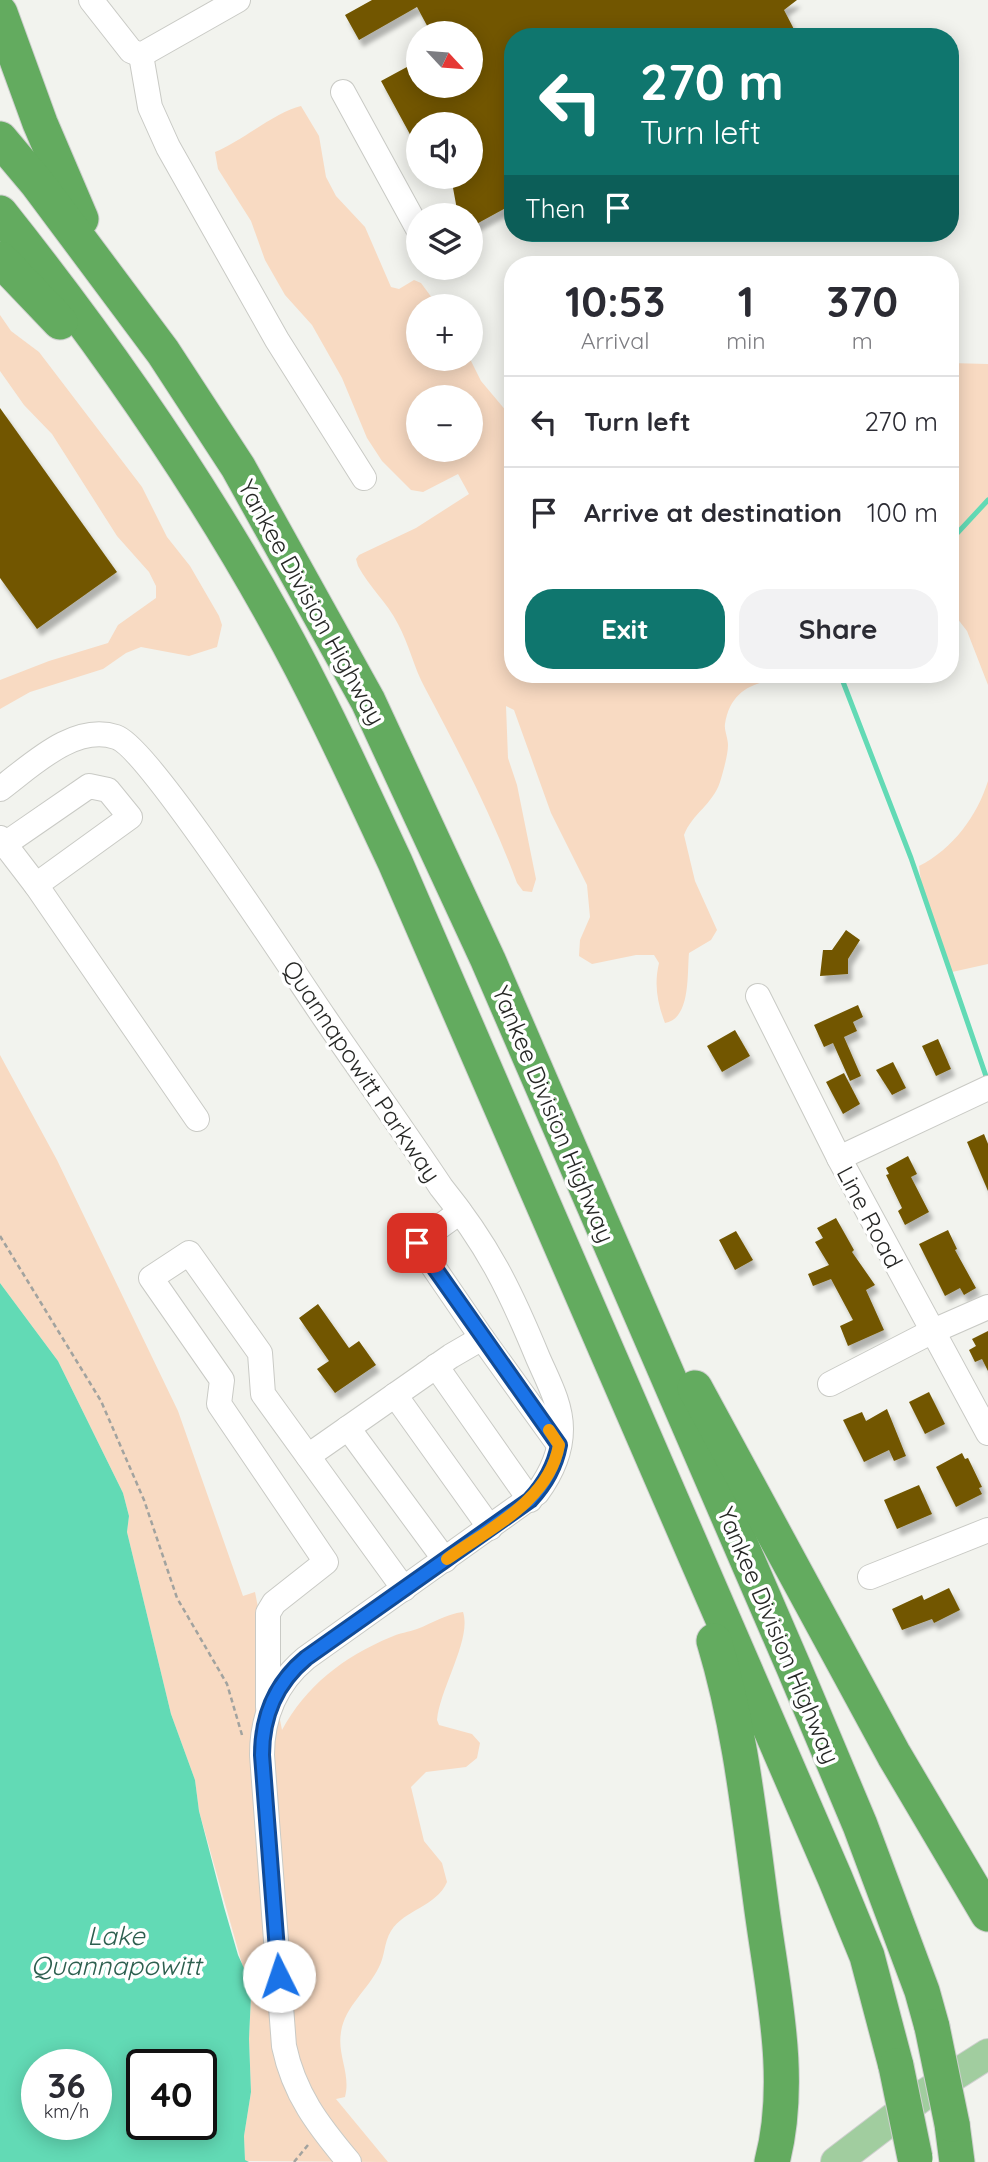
<!DOCTYPE html>
<html lang="en">
<head>
<meta charset="utf-8">
<style>
	:root { --surface:#fff; --page:#f2f2f3; --text:#2b2b33; --muted:#7c7c81; --line:#e1e1e2; --accent:#0f766e }
	body { margin:0; font-family:Quicksand,sans-serif; background:var(--page); color:var(--text); height:100vh; display:flex; flex-direction:column; font-size:26px; white-space:nowrap }
	* { box-sizing:border-box; margin:0 }
	p { font-size:23px; color:var(--muted) }
	.icon { flex:none; width:38px; height:38px; fill:none; stroke:currentColor; stroke-width:2; stroke-linecap:round; stroke-linejoin:round }
	.map { position:relative; flex:1; overflow:hidden }
	.details { position:absolute; left:504px; top:256px; width:455px; height:427px; display:flex; flex-direction:column; background:var(--surface); border-radius:28px; box-shadow:0 4px 18px #0003 }
	.details>* { flex:none }
	.banner { position:absolute; left:504px; top:28px; width:455px; height:214px; border-radius:28px; box-shadow:0 4px 18px #0003; background:#0f766e; color:#fff; overflow:hidden }
	.needle { width:46px; rotate:116deg }
	.fabs { position:absolute; left:406px; top:21px; display:grid; gap:14px }
	.fabs a { display:grid; place-items:center; width:77px; height:77px; border-radius:50%; background:var(--surface); box-shadow:0 4px 18px #0003; font-size:35px }
	.speed { position:absolute; left:21px; top:2049px; display:flex; gap:14px; font-size:35px; font-weight:700; text-align:center }
	.speed>* { display:grid; place-content:center; width:91px; height:91px; border-radius:50%; background:var(--surface); box-shadow:0 4px 18px #0003; line-height:1 }
	.speed small { font-size:18px; font-weight:400 }
	.speed .limit { border:4px solid #111; border-radius:10px; background:#fff; color:#111 }
	.pin { position:absolute; display:grid; place-items:center; width:60px; height:60px; color:#fff; margin:-30px; border-radius:14px; box-shadow:0 4px 10px #0006 }
	.me { position:absolute; width:77px; margin:-38px; rotate:356deg; stroke-linejoin:round; filter:drop-shadow(0 0 5px #0008) }
	.turn { display:flex; align-items:center; gap:24px; height:147px; padding:0 21px; font-size:32px }
	.turn .icon { width:91px; height:91px; stroke-width:2.5 }
	.turn b { display:block; font-size:49px; line-height:60px }
	.then { display:flex; align-items:center; height:66px; padding:0 21px; background:#0003; gap:14px; font-size:26px }
	.eta { display:flex; justify-content:space-evenly; align-items:center; height:119px; text-align:center }
	.eta b { font-size:42px; font-weight:700; line-height:49px }
	.primary-button { display:flex; gap:14px; margin-top:auto; padding:14px 21px }
	.primary-button a { flex:1; height:80px; border-radius:28px; background:var(--accent); color:#fff; font-size:28px; font-weight:700; line-height:80px; text-align:center }
	.primary-button a+a { background:var(--page); color:var(--text) }
	ul { padding:0; list-style:none }
	li { display:flex; align-items:center; gap:21px; height:91px; padding:0 21px; border-top:2px solid var(--line) }
	li div { flex:1 }
	li b { display:block; font-size:26px }
	li em { font-style:normal }
	.map>svg:first-child { display:block }
	.green { fill:#f8dac2; fill-rule:evenodd }
	.water { fill:#62dab5; fill-rule:evenodd }
	.lines { fill:none; stroke-linecap:round; stroke-linejoin:round }
	.stream { stroke:#62dab5; stroke-width:5 }
	.building { fill:#725700; filter:url(#shadow) }
	.minor-casing { stroke:#c9cac5; stroke-width:26 }
	.major-casing { stroke:#cfd0cf; stroke-width:32 }
	.highway-casing { stroke:#cfd0cf; stroke-width:37 }
	.path { stroke:#a2a39f; stroke-width:2.5; stroke-dasharray:5 3.5; stroke-linecap:butt }
	.minor { stroke:#fff; stroke-width:24 }
	.major { stroke:#a1cd9f; stroke-width:30 }
	.highway { stroke:#63ab5f; stroke-width:35 }
	.highway-bridge-casing { stroke:#cfd0cf; stroke-width:37; stroke-linecap:butt }
	.highway-bridge { stroke:#63ab5f; stroke-width:35 }
	.route-casing { stroke:#114b97; stroke-width:18 }
	.route { stroke:#1a73e8; stroke-width:12 }
	.slow { stroke:#f59e0b; stroke-width:12 }
	.labels { text-anchor:middle; dominant-baseline:central; stroke-width:7; stroke-linejoin:round; paint-order:stroke }
	.street-label { font-size:24px; fill:#272826; stroke:#fff }
	.water-label { font-size:26px; font-style:italic; fill:#2d5f4f; stroke:#fff }
</style>
</head>
<body>
<div class="map">
<svg width="988" height="2162" viewBox="0 0 988 2162">
	<defs>
		<filter id="shadow"><feDropShadow dx="4" dy="7" stdDeviation="2" flood-color="#0004"/></filter>
	</defs>
	<rect width="100%" height="100%" fill="#f2f3ee"/>
	<!-- green -->
	<g class="green">
		<path d="M301,106l18,30 7,41 10,19 29,31 26,60 8,2 15,-9 7,3 17,23h-20v53h52l11,22 32,38v255h303c-36,7 -83,0 -91,50 -1,6 3,14 3,21 0,10 -5,27 -8,37 -7,22 -28,32 -36,53l11,46 22,49 -6,10 -22,13c-2,20 2,66 -24,70 -8,-21 -11,-39 -6,-60l-5,-8h-18l-44,9 -13,-8 1,-16 10,-23 -3,-32 -36,-72 -37,-103 -8,-4 2,52 9,27 19,94 -4,13 -9,-1 -6,-8c-25,-68 -58,-131 -92,-195 -11,-20 -16,-44 -27,-64 -11,-22 -29,-37 -40,-58l-2,-7 3,-4 57,-27 53,-34 -11,-20 -35,18 -12,-2 -29,-29 -15,-23 -25,-60 -30,-53 -27,-30 -20,-35 -14,-39 -33,-52 -3,-17c27,-11 62,-41 86,-46zM418,397h53v53h-53z"/>
		<polygon points="0,315 11,331 39,352 142,487 167,537 190,566 219,616 222,625 217,647 189,656 141,647 126,653 103,669 30,692 0,709 0,680 49,661 108,643 118,625 156,598 156,586 149,572 117,536 52,434 24,405 0,371"/>
		<polygon points="950,363 988,364 988,685 967,631 950,609"/>
		<path d="M988,781v183l-36,8 -29,-75 -4,-31c34,-17 58,-50 69,-85z"/>
		<path d="M0,1055l57,105 121,251 65,185 12,-4 27,138c24,-44 61,-73 109,-93 8,-4 18,-5 26,-8 16,-6 29,-15 46,-17 9,27 -23,76 -26,108l2,5 33,9 8,9 -3,15 -11,9 -40,5 -15,15 13,54 18,22 5,19c-11,25 -42,27 -56,49 -7,11 -6,25 -12,36 -11,23 -34,39 -38,65 -4,23 10,42 4,65l-9,2 52,63 -143,-1 -1,-25 7,-44 -2,-53 2,-43 -52,-185 -4,-31 -24,-66 -44,-182 2,-16 -6,-23 -65,-132 -58,-78z"/>
	</g>
	<!-- water -->
	<path class="water" d="M0,1283l58,78 65,132 6,23 -2,16 44,182 24,66 4,31 25,96 14,48 9,20 4,21 -2,43 2,53 -7,44 1,24 4,2h-249zM96,2065v59h-59v-59zM201,2065v59h-59v-59z"/>
	<g class="lines">
		<!-- stream -->
		<g class="stream">
			<polyline points="950,541 988,500"/>
			<polyline points="840,674 911,858 988,1082"/>
		</g>
	</g>
	<!-- building -->
	<g class="building">
		<polygon points="372,0 797,0 784,10 798,37 513,37 513,204 471,227 471,215 458,215 451,177 471,177 471,124 418,124 418,149 381,81 418,61 418,86 471,86 471,33 431,33 417,7 359,40 345,15"/>
		<polygon points="0,408 117,572 37,629 0,578"/>
		<polygon points="846,930 860,940 848,959 848,974 820,976 823,950 832,950"/>
		<polygon points="858,1005 863,1017 853,1022 857,1031 844,1037 861,1076 850,1081 833,1043 824,1047 814,1025"/>
		<polygon points="735,1030 750,1056 722,1072 707,1046"/>
		<polygon points="938,1039 951,1069 936,1076 922,1046"/>
		<polygon points="893,1062 906,1088 892,1095 876,1070"/>
		<polygon points="844,1073 860,1104 843,1114 826,1082"/>
		<polygon points="984,1134 988,1144 988,1191 967,1142"/>
		<polygon points="908,1156 917,1174 911,1177 929,1212 905,1225 898,1211 902,1208 886,1175 889,1174 886,1168"/>
		<polygon points="836,1218 854,1250 852,1252 875,1285 866,1290 884,1330 848,1346 840,1326 853,1320 831,1279 813,1286 808,1274 829,1265 815,1242 823,1238 817,1228"/>
		<polygon points="948,1230 957,1249 955,1250 976,1288 964,1295 960,1288 945,1296 919,1244"/>
		<polygon points="736,1231 753,1260 735,1270 719,1240"/>
		<polygon points="318,1304 349,1348 359,1341 376,1365 335,1393 317,1369 329,1361 299,1318"/>
		<polygon points="988,1331 988,1371 982,1359 975,1362 969,1350 976,1346 972,1339"/>
		<polygon points="929,1392 945,1424 925,1434 909,1402"/>
		<polygon points="887,1409 906,1456 894,1461 889,1450 864,1462 843,1420 862,1412 866,1421"/>
		<polygon points="962,1453 965,1459 968,1458 982,1487 979,1488 982,1494 956,1507 936,1467"/>
		<polygon points="919,1485 932,1514 897,1529 884,1500"/>
		<polygon points="949,1588 960,1610 934,1623 932,1619 902,1630 892,1609 922,1595 924,1600"/>
	</g>
	<g class="lines">
		<defs>
			<g id="minor">
				<polyline points="91,0 131,51 141,55 238,0"/>
				<polyline points="141,55 150,107 168,147 277,340 364,478"/>
				<polyline points="343,92 418,229"/>
				<path d="M0,789c31,-23 74,-66 116,-52 32,10 179,238 208,280 39,57 79,113 117,170 47,58 69,103 97,171 10,23 23,46 23,71 0,24 -10,45 -24,64l-231,165c-30,25 -44,58 -44,97l22,291c10,48 34,79 65,116"/>
				<polyline points="0,838 36,885"/>
				<polyline points="5,844 89,786 108,790 130,817 36,885 197,1119"/>
				<polyline points="758,996 839,1158 988,1433"/>
				<polyline points="839,1158 988,1088"/>
				<polyline points="460,1212 417,1243 482,1338"/>
				<polyline points="436,1366 530,1500"/>
				<polyline points="830,1384 931,1332 988,1307"/>
				<polyline points="395,1395 490,1528"/>
				<polyline points="348,1428 445,1560"/>
				<polyline points="308,1456 451,1356 482,1338 559,1445"/>
				<polyline points="870,1577 988,1530"/>
				<polyline points="268,1707 268,1613 274,1603 326,1562 219,1404 222,1380 151,1278 189,1253 260,1353 263,1394 404,1589"/>
			</g>
			<polyline id="major" points="836,2162 925,2094 988,2054"/>
			<g id="highway">
				<polyline points="0,13 40,123 81,219"/>
				<polyline points="0,139 37,183 163,352 238,467 368,701 488,960 794,1668 860,1825 922,1991 932,2027"/>
				<path d="M0,213c102,128 197,264 276,407 44,79 81,161 119,242l440,1016 32,78 29,110"/>
				<polyline points="0,259 60,322"/>
				<polyline points="695,1388 894,1755 988,1914"/>
				<path d="M714,1641c26,86 35,173 47,262 11,85 33,175 11,259"/>
				<polyline points="952,2124 957,2162"/>
			</g>
		</defs>
		<!-- minor casing -->
		<use href="#minor" class="minor-casing"/>
		<!-- major casing -->
		<use href="#major" class="major-casing"/>
		<!-- highway casing -->
		<use href="#highway" class="highway-casing"/>
		<!-- path -->
		<g class="path">
			<polyline points="0,1236 101,1401 144,1500 177,1598 227,1684 242,1735"/>
			<polyline points="294,2162 308,2145"/>
		</g>
		<!-- minor -->
		<use href="#minor" class="minor"/>
		<!-- major -->
		<use href="#major" class="major"/>
		<!-- highway -->
		<use href="#highway" class="highway"/>
		<defs>
			<g id="highway-bridge">
				<polyline points="932,2027 952,2124"/>
				<polyline points="896,2066 915,2158"/>
			</g>
		</defs>
		<!-- highway-bridge casing -->
		<use href="#highway-bridge" class="highway-bridge-casing"/>
		<!-- highway-bridge -->
		<use href="#highway-bridge" class="highway-bridge"/>
	</g>
	<g class="lines">
		<defs>
			<path id="route" d="M279,1976l-17,-221c0,-39 14,-72 44,-97l224,-158c15,-16 25,-34 29,-55l-142,-202"/>
		</defs>
		<!-- route casing -->
		<use href="#route" class="route-casing"/>
		<!-- route -->
		<use href="#route" class="route"/>
		<!-- slow -->
		<path class="slow" d="M447,1559c43,-31 102,-58 112,-114l-10,-15"/>
	</g>
	<g class="labels">
		<!-- street labels -->
		<g class="street-label">
			<text transform="translate(312 602) rotate(61)">Yankee Division Highway</text>
			<text transform="translate(362 1071) rotate(56)">Quannapowitt Parkway</text>
			<text transform="translate(554 1114) rotate(67)">Yankee Division Highway</text>
			<text transform="translate(870 1217) rotate(62)">Line Road</text>
			<text transform="translate(779 1635) rotate(67)">Yankee Division Highway</text>
		</g>
		<!-- water labels -->
		<g class="water-label">
			<text x="116" y="1935">Lake<tspan x="116" dy="30">Quannapowitt</tspan></text>
		</g>
	</g>
</svg>
<div class="fabs">
<a><svg class="needle" viewBox="-14 -14 28 28"><path d="M0-13l5 13h-10z" fill="#e53935"/><path d="M0 13l5-13h-10z" fill="#7c7c81"/></svg></a>
<a><svg class="icon" aria-label="sound" viewBox="0 0 24 24"><path d="M4 9h4l5-4v14l-5-4H4zM17 9q2 3 0 6"/></svg></a>
<a><svg class="icon" aria-label="layers" viewBox="0 0 24 24"><path d="M12 4l9 5-9 5-9-5zM3 14l9 5 9-5"/></svg></a>
<a>+</a>
<a>−</a>
</div>
<div class="speed"><div>36<small>km/h</small></div><div class="limit">40</div></div>
<div class="pin" style="left:417px;top:1243px;background:#d93025"><svg class="icon" aria-label="arrive" viewBox="0 0 24 24"><path d="M6 21V4h12l-3 4 3 4H6"/></svg></div>
<svg class="me" style="left:279px;top:1976px" viewBox="-20 -20 40 40"><circle r="19" fill="#fff"/><path d="M0-13L10 11 0 6-10 11z" fill="#1a73e8"/></svg>
<div class="banner">
<div class="turn"><svg class="icon" aria-label="left" viewBox="0 0 24 24"><path d="M17 20v-9H6M10 6l-5 5 5 5"/></svg><div><b>270 m</b>Turn left</div></div>
<div class="then">Then<svg class="icon" aria-label="arrive" viewBox="0 0 24 24"><path d="M6 21V4h12l-3 4 3 4H6"/></svg></div>
</div>
<section class="details">
<div class="eta">
<div><b>10:53</b><p>Arrival</p></div>
<div><b>1</b><p>min</p></div>
<div><b>370</b><p>m</p></div>
</div>
<ul>
<li><svg class="icon" aria-label="left" viewBox="0 0 24 24"><path d="M17 20v-9H6M10 6l-5 5 5 5"/></svg><div><b>Turn left</b></div><em>270 m</em></li>
<li><svg class="icon" aria-label="arrive" viewBox="0 0 24 24"><path d="M6 21V4h12l-3 4 3 4H6"/></svg><div><b>Arrive at destination</b></div><em>100 m</em></li>
</ul>
<div class="primary-button"><a>Exit</a><a>Share</a></div>
</section>
</div>
</body>
</html>
